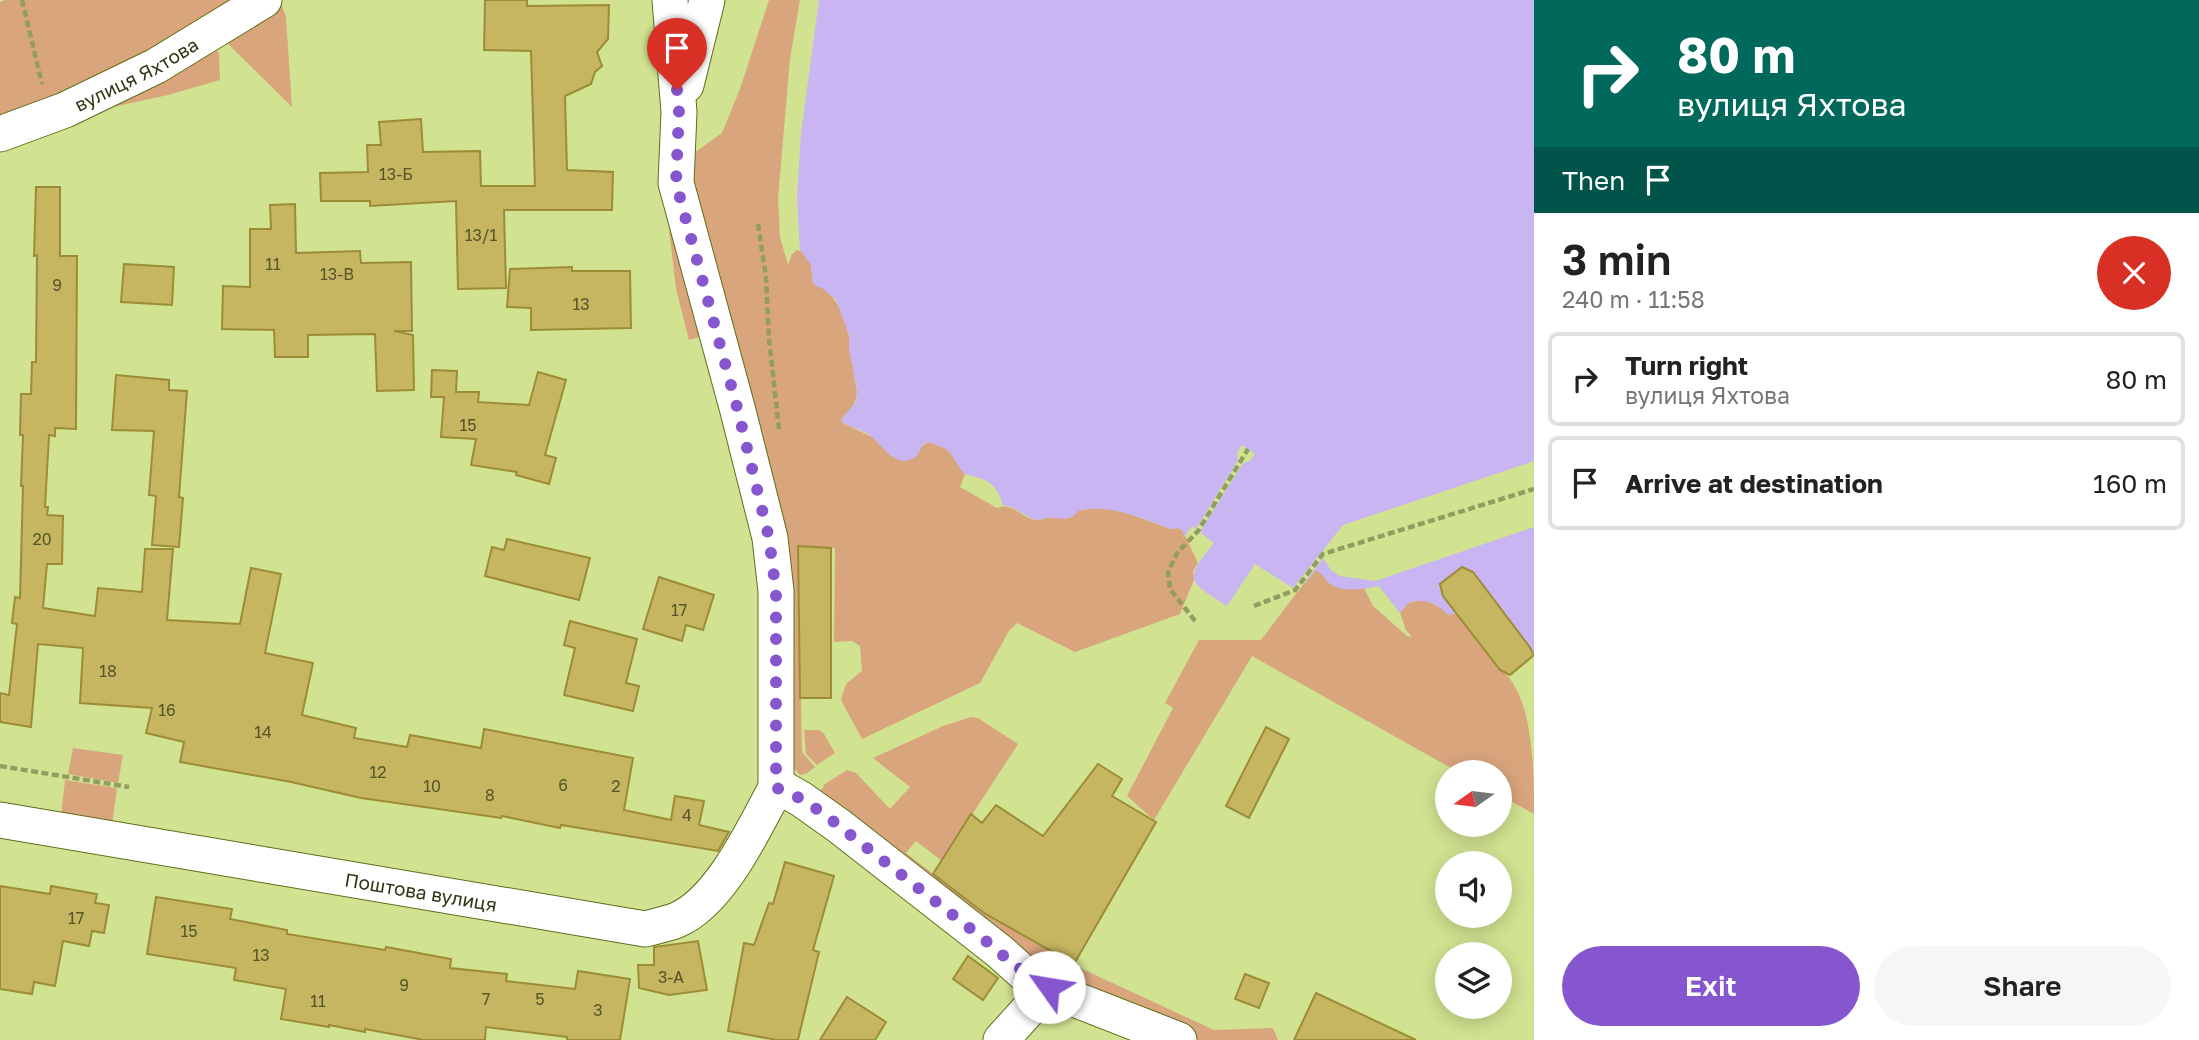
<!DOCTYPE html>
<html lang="en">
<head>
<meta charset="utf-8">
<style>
	:root { --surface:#fff; --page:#f6f6f6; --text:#222; --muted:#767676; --line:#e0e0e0; --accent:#8656cf }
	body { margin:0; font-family:"Golos Text",sans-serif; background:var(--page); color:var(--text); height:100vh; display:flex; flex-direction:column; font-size:26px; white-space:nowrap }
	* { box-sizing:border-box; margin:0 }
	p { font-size:23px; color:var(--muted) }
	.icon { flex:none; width:38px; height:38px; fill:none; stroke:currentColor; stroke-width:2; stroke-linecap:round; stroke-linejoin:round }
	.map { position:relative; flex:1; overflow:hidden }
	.details { display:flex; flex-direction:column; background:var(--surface); width:665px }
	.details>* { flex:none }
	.guide { background:#00695c; color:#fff; overflow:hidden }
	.needle { width:46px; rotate:256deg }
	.buttons { position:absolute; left:1435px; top:760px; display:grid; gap:14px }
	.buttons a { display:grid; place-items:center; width:77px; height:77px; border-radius:50%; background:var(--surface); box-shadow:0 4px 18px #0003; font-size:35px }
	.pin { position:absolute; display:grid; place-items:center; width:60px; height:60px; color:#fff; margin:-72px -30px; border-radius:50% 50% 50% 0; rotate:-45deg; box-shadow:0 0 7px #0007 }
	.pin .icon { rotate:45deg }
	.me { position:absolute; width:77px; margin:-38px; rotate:302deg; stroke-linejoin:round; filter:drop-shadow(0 0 5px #0008) }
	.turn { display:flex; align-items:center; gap:24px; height:147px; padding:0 28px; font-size:32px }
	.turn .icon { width:91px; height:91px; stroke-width:2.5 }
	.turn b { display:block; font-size:49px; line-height:60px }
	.then { display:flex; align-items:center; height:66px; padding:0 28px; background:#0003; gap:14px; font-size:26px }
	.round { display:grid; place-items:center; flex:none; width:74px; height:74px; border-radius:37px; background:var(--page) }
	.summary { display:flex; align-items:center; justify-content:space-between; height:119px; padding:0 28px }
	h1 { font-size:42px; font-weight:600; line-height:52px }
	.cta { display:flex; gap:14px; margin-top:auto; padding:14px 28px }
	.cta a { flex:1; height:80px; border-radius:42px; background:var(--accent); color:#fff; font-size:28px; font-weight:600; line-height:80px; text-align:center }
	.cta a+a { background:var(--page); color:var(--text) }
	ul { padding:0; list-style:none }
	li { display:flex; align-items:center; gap:21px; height:94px; margin:0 14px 10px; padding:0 14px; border:4px solid var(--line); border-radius:10px }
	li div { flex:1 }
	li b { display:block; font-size:26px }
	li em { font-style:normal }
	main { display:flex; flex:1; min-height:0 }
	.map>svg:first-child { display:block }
	.green { fill:#d9a57d }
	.water { fill:#c8b5f2 }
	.pier { fill:#d1e391 }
	.building { fill:#c6b561; stroke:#9c8c36; stroke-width:2 }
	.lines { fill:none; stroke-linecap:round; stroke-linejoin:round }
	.minor-casing { stroke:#5f6d19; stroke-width:37 }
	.path { stroke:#919e5f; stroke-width:4.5; stroke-dasharray:7 3.5; stroke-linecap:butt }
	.minor { stroke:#fff; stroke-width:35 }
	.route { stroke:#8656cf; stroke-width:12; stroke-dasharray:0 21.6 }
	.labels { text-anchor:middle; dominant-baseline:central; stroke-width:7; stroke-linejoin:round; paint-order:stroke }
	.number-label { font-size:16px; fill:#565628 }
	.street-label { font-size:19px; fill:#303715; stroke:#d1e391 }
</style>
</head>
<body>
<main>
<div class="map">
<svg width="1534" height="1040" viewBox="0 0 1534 1040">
	<rect width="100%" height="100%" fill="#d1e391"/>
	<!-- green -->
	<g class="green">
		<polygon points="5,0 248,0 225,15 0,124 0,2"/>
		<polygon points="280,0 286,17 292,107 221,37"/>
		<path d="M769,0h31l-10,59 -12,139 2,39 8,28 4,-11 5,-4 7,2 7,13 2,18 5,4h4c32,25 27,68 35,104 -1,20 -13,19 -14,32l29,14 19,19 28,-5 2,-4 7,-5c30,9 19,11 37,32l-5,13 37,21c16,-7 25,11 40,12 4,0 7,-2 11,-2 14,-2 28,-9 43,-10 27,-2 55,13 80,21l7,-1 5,3 15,32 -5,8 1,9 -14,34 -105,38 -58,-29 -8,8 -29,52 -118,56 -21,-39 5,-16 16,-13 -2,-25 -8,-5 -18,1 1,-94 -37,-2 4,206 13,15 -9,7 -6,1 -10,-11 -7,-111 -99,-493 38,-27 18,-44z"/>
		<polygon points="209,45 219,53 220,80 168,95 104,109"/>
		<polygon points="664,187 703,336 689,340 676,289"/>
		<path d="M1316,570l4,1c12,19 23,17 44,17l9,18 34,30 5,1 -6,-7 -6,-17 8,-10 14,-3 8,2 23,12 3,-1 45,56c33,28 33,102 33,145l-34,-19v-23h-42l-206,-116 -98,164 -27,-24 46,-88 -8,-5 34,-63h62l37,-49z"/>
		<polygon points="971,717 978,718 1018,744 942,861 916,841 906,853 984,913 1078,967 1214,1030 1273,1028 1278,1040 1193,1040 1072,990 820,792 825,784 847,770 856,773 890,809 910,787 873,758 943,726"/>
		<polygon points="804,730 819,730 824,734 835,753 817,765 806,754"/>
		<polygon points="73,748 123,755 118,783 68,774"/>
		<polygon points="65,780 117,788 112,825 61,816"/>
	</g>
	<!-- water -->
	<path class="water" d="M819,0h715v655l-5,-10 -56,-73 -11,-5 -21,17 2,12 13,17 -8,2c-11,-12 -25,-17 -40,-12l-8,10 -21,-27c-12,3 -35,6 -46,0 -7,-4 -10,-12 -17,-16l-18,21 -43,-27 -28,42c-39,-25 -44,-25 -13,-63l-22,-17 -8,11 -1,-6 -5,-3 -7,1c-29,-10 -61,-26 -93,-18 -9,13 -19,5 -32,7 -4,1 -8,2 -12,2l-22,-13 -9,-2c-7,-23 -15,-25 -38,-31 -17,-20 -9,-24 -38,-32 -7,4 -7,12 -13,16 -19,12 -33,-16 -46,-24 -7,-4 -17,-7 -25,-11l-2,-4 15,-17 1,-11 -8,-42v-14l-13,-35 -14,-12 -4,-1 -5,-4 -2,-18 -11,-15 -3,-51 4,-66z"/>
	<!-- pier -->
	<g class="pier">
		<polygon points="1242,445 1255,454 1250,461 1243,463 1200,532 1196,529 1238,460 1237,453"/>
		<polygon points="1534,461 1534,527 1375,581 1340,576 1331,570 1323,558 1298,591 1293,588 1343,525"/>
	</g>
	<!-- building -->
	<g class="building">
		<polygon points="485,0 527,0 527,6 609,5 608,39 597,52 602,66 595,72 591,84 565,96 567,170 613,172 612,210 504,210 506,288 458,289 456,201 370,206 370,201 321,201 320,173 368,172 367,145 381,145 379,122 421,119 423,152 480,151 481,186 535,186 531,51 484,50"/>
		<polygon points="36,187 60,187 60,256 77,256 76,429 55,428 55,436 49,435 45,507 48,507 47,515 63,516 62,564 47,564 43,608 95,616 98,588 142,592 145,549 173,549 167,620 240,624 251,568 281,574 265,653 313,663 302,715 356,728 354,738 407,747 410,735 481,748 484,729 633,758 624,810 671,820 675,796 704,801 699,825 729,832 718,851 561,825 560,828 502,816 501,818 361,798 291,782 180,762 184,742 146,733 152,708 80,703 83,648 38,644 31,727 0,722 0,693 9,695 17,624 12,623 15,597 20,598 23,486 21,486 23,435 20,435 21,394 31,394 32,362 36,362 37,255 34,256"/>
		<polygon points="295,204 296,253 360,251 361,263 411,262 412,331 394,331 413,335 414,390 377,391 375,334 308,335 308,357 275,357 274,330 222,329 223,286 250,287 250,229 271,229 270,205"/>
		<polygon points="124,264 174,267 172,305 121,302"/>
		<polygon points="572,267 572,271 630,271 631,328 531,330 531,308 507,307 510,269"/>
		<polygon points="432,370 457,371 456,392 479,392 478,402 529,405 538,372 566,380 545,455 556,458 549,484 516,475 517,472 471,465 476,439 441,437 444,397 431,397"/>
		<polygon points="116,375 169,380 169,390 187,391 179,497 183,498 179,547 152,545 156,496 149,495 154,431 112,430"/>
		<polygon points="507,539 590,558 579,600 485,576 492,547 504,550"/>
		<polygon points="798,546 831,548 831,698 800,698"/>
		<polygon points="1462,567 1473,572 1529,646 1534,655 1510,675 1500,670 1443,596 1440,584"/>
		<polygon points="659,577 714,595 703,630 686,625 682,641 643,629"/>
		<polygon points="570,621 637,639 626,683 639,686 633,711 564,695 575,648 564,645"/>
		<polygon points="1266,727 1289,739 1249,818 1226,806"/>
		<polygon points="1098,764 1122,779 1112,796 1156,822 1074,964 984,913 933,874 971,814 982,823 996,805 1043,836"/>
		<polygon points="785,862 834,876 813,950 819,952 798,1040 777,1040 728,1031 744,943 754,945 769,903 773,904"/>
		<polygon points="0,886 50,894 51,886 97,894 95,903 109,905 104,933 92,931 89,946 63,941 55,986 34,982 32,994 0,989"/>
		<polygon points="156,897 232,909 230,919 287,930 287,934 385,950 386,947 451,959 450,968 507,974 506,981 575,989 578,971 630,979 620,1040 567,1040 567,1037 486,1027 485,1040 424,1040 365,1029 365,1032 329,1025 329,1027 281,1019 286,989 234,980 236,968 147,954"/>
		<polygon points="698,941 707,990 669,995 639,988 638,965 654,965 654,947"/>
		<polygon points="968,956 998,978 983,1000 953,979"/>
		<polygon points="1245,974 1269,983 1259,1008 1235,999"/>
		<polygon points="1316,993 1416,1040 1294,1040"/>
		<polygon points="847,997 886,1022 875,1040 820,1040"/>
	</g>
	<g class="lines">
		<defs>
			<g id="minor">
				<polyline points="670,0 679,112 676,183 738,411 770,538 776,591 776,788"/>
				<polyline points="686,85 707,0"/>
				<path id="s1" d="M0,134l65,-24 91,-44 108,-66"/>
				<polyline points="776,788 787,791 801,799 839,826 999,951 1028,977 1069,997 1179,1040"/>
				<path id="s2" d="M0,820l645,109c11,-3 22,-5 32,-9 44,-19 77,-92 99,-132"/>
				<polyline points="1001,1040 1049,987"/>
			</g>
		</defs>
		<!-- minor casing -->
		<use href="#minor" class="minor-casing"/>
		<!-- path -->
		<g class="path">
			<polyline points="22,0 42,84"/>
			<polyline points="758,224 766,277 769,339 779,429"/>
			<polyline points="1254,606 1295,590 1323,554 1534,489"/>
			<polyline points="1195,621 1170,589 1168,572 1177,553 1198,531 1248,449"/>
			<polyline points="0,766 129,787"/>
		</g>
		<!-- minor -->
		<use href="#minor" class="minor"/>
	</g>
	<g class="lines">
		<!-- route -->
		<path class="route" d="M677,90l2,22 -3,71 62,228 31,127 7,54v196c28,8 54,31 77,49 41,32 82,64 123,96 24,19 45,40 73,54"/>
	</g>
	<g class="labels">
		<!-- number labels -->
		<g class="number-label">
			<text x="396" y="174">13-Б</text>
			<text x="481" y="235">13/1</text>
			<text x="273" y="264">11</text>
			<text x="337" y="274">13-В</text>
			<text x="57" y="285">9</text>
			<text x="581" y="304">13</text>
			<text x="468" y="425">15</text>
			<text x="42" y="539">20</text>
			<text x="679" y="610">17</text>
			<text x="108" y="671">18</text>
			<text x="167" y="710">16</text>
			<text x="263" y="732">14</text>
			<text x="378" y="772">12</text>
			<text x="563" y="785">6</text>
			<text x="432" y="786">10</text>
			<text x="616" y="786">2</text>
			<text x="490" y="795">8</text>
			<text x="687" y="815">4</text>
			<text x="76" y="918">17</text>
			<text x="189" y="931">15</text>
			<text x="261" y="955">13</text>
			<text x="671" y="977">3-А</text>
			<text x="404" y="985">9</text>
			<text x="486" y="999">7</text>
			<text x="540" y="999">5</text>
			<text x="318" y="1001">11</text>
			<text x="598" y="1010">3</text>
		</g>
		<!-- street labels -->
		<g class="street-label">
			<text stroke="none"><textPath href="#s1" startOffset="149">вулиця Яхтова</textPath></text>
			<text stroke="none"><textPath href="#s2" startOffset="427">Поштова вулиця</textPath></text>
		</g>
	</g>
</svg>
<div class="buttons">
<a><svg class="needle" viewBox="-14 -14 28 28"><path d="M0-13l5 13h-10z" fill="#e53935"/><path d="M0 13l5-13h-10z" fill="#767676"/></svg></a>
<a><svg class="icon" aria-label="sound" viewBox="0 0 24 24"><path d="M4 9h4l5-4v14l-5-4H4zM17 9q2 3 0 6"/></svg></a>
<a><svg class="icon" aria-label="layers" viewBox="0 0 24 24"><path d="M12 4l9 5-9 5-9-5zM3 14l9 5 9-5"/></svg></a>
</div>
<div class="pin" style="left:677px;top:90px;background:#d93025"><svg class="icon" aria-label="arrive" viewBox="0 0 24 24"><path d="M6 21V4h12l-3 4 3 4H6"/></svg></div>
<svg class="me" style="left:1049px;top:987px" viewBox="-20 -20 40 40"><circle r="19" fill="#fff"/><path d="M0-13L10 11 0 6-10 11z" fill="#8656cf"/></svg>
</div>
<section class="details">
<div class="guide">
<div class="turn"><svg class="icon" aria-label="right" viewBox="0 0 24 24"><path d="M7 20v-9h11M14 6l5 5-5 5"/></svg><div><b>80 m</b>вулиця Яхтова</div></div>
<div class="then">Then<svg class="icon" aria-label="arrive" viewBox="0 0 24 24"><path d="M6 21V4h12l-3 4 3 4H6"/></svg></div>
</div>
<div class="summary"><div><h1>3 min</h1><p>240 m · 11:58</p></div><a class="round" style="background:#d93025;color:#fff"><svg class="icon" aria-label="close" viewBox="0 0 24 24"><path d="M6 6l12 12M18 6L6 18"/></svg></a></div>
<ul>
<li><svg class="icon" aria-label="right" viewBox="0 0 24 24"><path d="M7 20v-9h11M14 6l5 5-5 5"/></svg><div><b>Turn right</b><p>вулиця Яхтова</p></div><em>80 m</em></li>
<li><svg class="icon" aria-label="arrive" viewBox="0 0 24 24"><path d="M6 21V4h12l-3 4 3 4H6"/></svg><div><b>Arrive at destination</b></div><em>160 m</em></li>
</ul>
<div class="cta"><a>Exit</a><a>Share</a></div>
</section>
</main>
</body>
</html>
